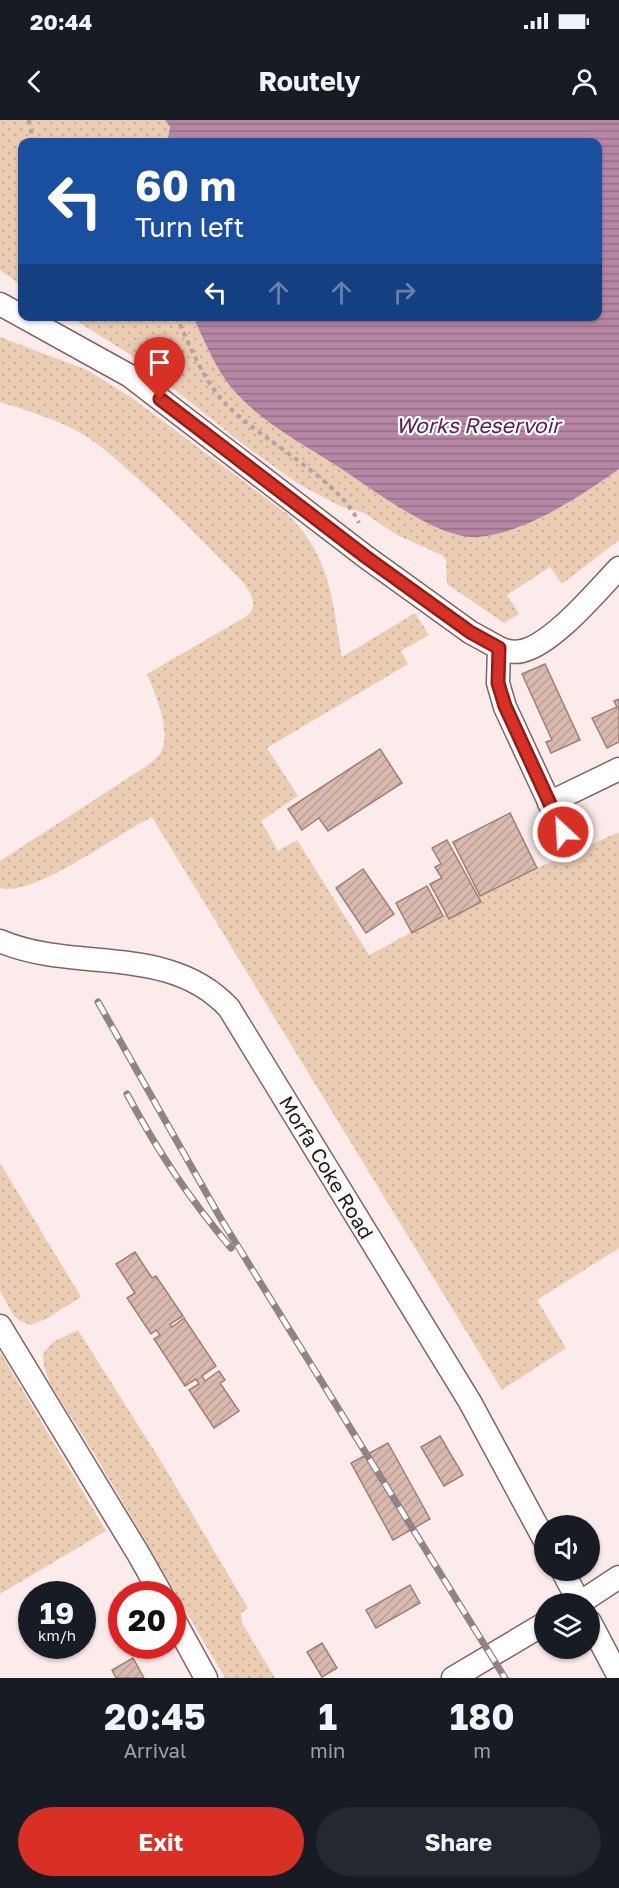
<!DOCTYPE html>
<html lang="en">
<head>
<meta charset="utf-8">
<style>
	:root { --surface:#171b24; --page:#242831; --text:#f1f3f6; --muted:#9ea1a6; --accent:#d93025 }
	body { margin:0; font-family:"Golos Text",sans-serif; background:var(--page); color:var(--text); height:100vh; display:flex; flex-direction:column; font-size:22px; white-space:nowrap }
	* { box-sizing:border-box; margin:0 }
	p { font-size:20px; color:var(--muted) }
	.icon { flex:none; width:33px; height:33px; fill:none; stroke:currentColor; stroke-width:2; stroke-linecap:round; stroke-linejoin:round }
	.map { position:relative; height:1558px; overflow:hidden }
	.details { display:flex; flex-direction:column; background:var(--surface); flex:1 }
	.details>* { flex:none }
	.hud { position:absolute; left:18px; top:18px; width:584px; height:183px; border-radius:12px; box-shadow:0 2px 4px #0004; background:#1a4fa0; color:#fff; overflow:hidden }
	.buttons { position:absolute; left:534px; top:1395px; display:grid; gap:12px }
	.buttons a { display:grid; place-items:center; width:66px; height:66px; border-radius:50%; background:var(--surface); box-shadow:0 2px 4px #0004; font-size:30px }
	.speed { position:absolute; left:18px; top:1461px; display:flex; gap:12px; font-size:30px; font-weight:700; text-align:center }
	.speed>* { display:grid; place-content:center; width:78px; height:78px; border-radius:50%; background:var(--surface); box-shadow:0 2px 4px #0004; line-height:1 }
	.speed small { font-size:15px; font-weight:400 }
	.speed .limit { border:9px solid #d22; background:#fff; color:#111 }
	.pin { position:absolute; display:grid; place-items:center; width:51px; height:51px; color:#fff; margin:-62px -26px; border-radius:50% 50% 50% 0; rotate:-45deg; box-shadow:0 0 6px #0007 }
	.pin .icon { rotate:45deg }
	.me { position:absolute; width:66px; margin:-33px; rotate:335deg; stroke-linejoin:round; filter:drop-shadow(0 0 4px #0008) }
	.turn { display:flex; align-items:center; gap:21px; height:126px; padding:0 18px; font-size:27px }
	.turn .icon { width:78px; height:78px; stroke-width:2.5 }
	.turn b { display:block; font-size:42px; line-height:51px }
	.lanes { display:flex; align-items:center; height:57px; padding:0 18px; background:#0003; justify-content:center; gap:30px; direction:ltr }
	.lanes .off { opacity:.35 }
	.eta { display:flex; justify-content:space-evenly; align-items:center; height:102px; text-align:center }
	.eta b { font-size:36px; font-weight:700; line-height:42px }
	.button { display:flex; gap:12px; margin-top:auto; padding:12px 18px }
	.button a { flex:1; height:69px; border-radius:36px; background:var(--accent); color:#fff; font-size:24px; font-weight:700; line-height:69px; text-align:center }
	.button a+a { background:var(--page); color:var(--text) }
	.status { display:flex; justify-content:space-between; align-items:center; height:42px; padding:0 30px; background:var(--surface); direction:ltr }
	.status svg { height:16px; fill:currentColor }
	header { display:flex; justify-content:space-between; align-items:center; height:78px; padding:0 18px; background:var(--surface); font-size:27px; font-weight:700 }
	.map>svg:first-child { display:block }
	.grass { fill:url(#grass-dots) }
	.water { fill:url(#water-rules) }
	.building { fill:url(#building-hatch); stroke:#9e8074; stroke-width:1.5 }
	.lines { fill:none; stroke-linecap:round; stroke-linejoin:round }
	.minor-casing { stroke:#826361; stroke-width:25 }
	.path { stroke:#b1a3a2; stroke-width:4; stroke-dasharray:4.5 4.5; stroke-linecap:butt }
	.minor { stroke:#fff; stroke-width:22 }
	.rail-casing { stroke:#918382; stroke-width:7 }
	.rail { stroke:#fdfdfd; stroke-width:4.5; stroke-dasharray:14; stroke-linecap:butt }
	.route-casing { stroke:#8d1f18; stroke-width:15 }
	.route { stroke:#d93025; stroke-width:10 }
	.labels { text-anchor:middle; dominant-baseline:central; stroke-width:4.5; stroke-linejoin:round; paint-order:stroke }
	.street-label { font-size:20px; fill:#271a19; stroke:#fdfdfd }
	.water-label { font-size:21px; font-style:italic; fill:#5d224a; stroke:#fdfdfd }
</style>
</head>
<body>
<div class="status"><b>20:44</b><svg viewBox="0 0 49 12"><path d="M0 12V9h3v3zM5 12V6h3v6zM10 12V3h3v9zM15 12V0h3v12zM26 1h20v11H26zM47 4h2v5h-2z"/></svg></div>
<header><svg class="icon" aria-label="back" viewBox="0 0 24 24"><path d="M15 5l-7 7 7 7"/></svg>Routely<svg class="icon" aria-label="person" viewBox="0 0 24 24"><circle cx="12" cy="8" r="4"/><path d="M4 21q1-7 8-7t8 7"/></svg></header>
<div class="map">
<svg width="619" height="1558" viewBox="0 0 619 1558">
	<defs>
		<pattern id="grass-dots" width="8" height="8" patternUnits="userSpaceOnUse" patternTransform="scale(1.5)"><rect width="8" height="8" fill="#ebcdb4"/><path d="M2 2h.1M6 6h.1" fill="none" stroke="#caaf9a" stroke-width="1.8" stroke-linecap="round"/></pattern>
		<pattern id="water-rules" width="6" height="5" patternUnits="userSpaceOnUse" patternTransform="scale(1.5)"><rect width="6" height="5" fill="#b687a4"/><path d="M0 2.5h6" fill="none" stroke="#946e85"/></pattern>
		<pattern id="building-hatch" width="6" height="6" patternUnits="userSpaceOnUse" patternTransform="scale(1.5)"><rect width="6" height="6" fill="#d9b9ad"/><path d="M-1 1l2-2M0 6l6-6M5 7l2-2" fill="none" stroke="#ba9e94"/></pattern>
	</defs>
	<rect width="100%" height="100%" fill="#fbeceb"/>
	<!-- grass -->
	<g class="grass">
		<polygon points="0,0 165,0 170,7 167,22 22,22 22,166 0,150"/>
		<path d="M70,197h123c13,28 25,59 48,81 25,26 58,44 88,63 34,22 110,78 148,76 48,-3 103,-41 142,-68v71l-57,44 -12,-17 -43,28 12,19 -15,9 -57,-39 -1,-24 -4,-5 -43,-19 -35,-23 -24,-7 -43,-23 -54,-39 -112,-89z"/>
		<path d="M0,217l87,33 45,28 155,116c44,42 45,86 55,143l73,-44 14,22 -28,16 7,13 -141,84 31,48 -37,25 17,30 19,-11 72,115 77,-41 4,5 31,-17 -3,-5 59,-29 82,-36v416l-82,52 29,48 -64,42 -350,-573c-34,16 -118,81 -152,71v-27l148,-96c5,-4 10,-8 13,-13 11,-20 -6,-59 -14,-78l100,-58c12,-12 4,-23 -5,-35 -35,-35 -69,-71 -106,-104 -16,-14 -32,-29 -50,-41 -27,-16 -57,-25 -86,-34z"/>
		<polygon points="0,1043 81,1177 46,1199 30,1205 19,1200 14,1196 0,1171"/>
		<path d="M78,1210l84,133 86,145 -7,5 1,10 33,55h-50c-49,-83 -96,-167 -146,-249 -11,-18 -41,-56 -35,-77l9,-10z"/>
		<polygon points="0,1232 106,1411 0,1474"/>
	</g>
	<!-- water -->
	<path class="water" d="M165,0h454v349c-38,27 -95,65 -142,68 -41,3 -112,-54 -148,-76 -30,-19 -63,-37 -88,-63 -23,-22 -35,-54 -48,-81l404,-1v-174h-430l3,-15z"/>
	<!-- building -->
	<g class="building">
		<polygon points="545,544 580,620 551,633 546,622 552,620 522,554"/>
		<polygon points="619,579 619,622 607,628 592,598 617,587 614,581"/>
		<polygon points="380,629 402,663 328,711 319,698 302,710 288,689"/>
		<polygon points="510,693 537,748 480,776 453,722"/>
		<polygon points="447,720 481,782 449,799 430,764 442,758 435,747 441,744 432,728"/>
		<polygon points="363,749 394,794 366,813 336,768"/>
		<polygon points="427,766 443,796 412,813 396,783"/>
		<polygon points="135,1132 152,1158 156,1156 183,1196 170,1204 172,1207 184,1198 216,1246 202,1256 205,1261 219,1251 225,1260 220,1263 239,1291 214,1308 189,1270 199,1264 196,1259 185,1266 154,1219 160,1215 156,1210 151,1214 127,1178 135,1173 116,1144"/>
		<polygon points="440,1316 463,1355 444,1366 421,1327"/>
		<polygon points="388,1323 430,1399 393,1420 351,1343"/>
		<polygon points="410,1465 420,1483 376,1508 366,1490"/>
		<polygon points="322,1523 337,1548 322,1557 307,1532"/>
		<polygon points="133,1538 144,1558 116,1558 112,1550"/>
	</g>
	<g class="lines">
		<defs>
			<g id="minor">
				<polyline points="0,184 130,256 366,437 470,512 499,528 498,563 505,587 563,712"/>
				<path d="M499,528c7,3 15,5 23,3 31,-7 74,-59 97,-83"/>
				<polyline points="549,683 619,649"/>
				<path d="M0,821c75,32 169,2 229,67l241,394 74,137"/>
				<polyline points="0,1206 139,1435 161,1474"/>
				<polyline points="562,1450 580,1484"/>
				<polyline points="578,1484 619,1457"/>
				<polyline points="172,1496 206,1558"/>
				<polyline points="590,1502 619,1557"/>
				<polyline points="453,1558 544,1504"/>
			</g>
		</defs>
		<!-- minor casing -->
		<use href="#minor" class="minor-casing"/>
		<!-- path -->
		<g class="path">
			<polyline points="29,0 33,22"/>
			<path d="M176,196c15,32 28,67 53,91 35,35 111,73 130,116"/>
		</g>
		<!-- minor -->
		<use href="#minor" class="minor"/>
		<defs>
			<g id="rail">
				<polyline points="98,882 221,1099 505,1558"/>
				<path d="M127,974c32,59 61,103 104,154"/>
			</g>
		</defs>
		<!-- rail casing -->
		<use href="#rail" class="rail-casing"/>
		<!-- rail -->
		<use href="#rail" class="rail"/>
	</g>
	<g class="lines">
		<defs>
			<polyline id="route" points="160,279 366,437 470,512 499,528 498,563 505,586 563,712"/>
		</defs>
		<!-- route casing -->
		<use href="#route" class="route-casing"/>
		<!-- route -->
		<use href="#route" class="route"/>
	</g>
	<g class="labels">
		<!-- street labels -->
		<g class="street-label">
			<text transform="translate(327 1047) rotate(59)">Morfa Coke Road</text>
		</g>
		<!-- water labels -->
		<g class="water-label">
			<text x="478" y="305">Works Reservoir</text>
		</g>
	</g>
</svg>
<div class="buttons">
<a><svg class="icon" aria-label="sound" viewBox="0 0 24 24"><path d="M4 9h4l5-4v14l-5-4H4zM17 9q2 3 0 6"/></svg></a>
<a><svg class="icon" aria-label="layers" viewBox="0 0 24 24"><path d="M12 4l9 5-9 5-9-5zM3 14l9 5 9-5"/></svg></a>
</div>
<div class="speed"><div>19<small>km/h</small></div><div class="limit">20</div></div>
<div class="pin" style="left:160px;top:279px;background:#d93025"><svg class="icon" aria-label="arrive" viewBox="0 0 24 24"><path d="M6 21V4h12l-3 4 3 4H6"/></svg></div>
<svg class="me" style="left:563px;top:712px" viewBox="-20 -20 40 40"><circle r="17" fill="#d93025" stroke="#fff" stroke-width="3"/><path d="M0-11L8 9 0 5-8 9z" fill="#fff"/></svg>
<div class="hud">
<div class="turn"><svg class="icon" aria-label="left" viewBox="0 0 24 24"><path d="M17 20v-9H6M10 6l-5 5 5 5"/></svg><div><b>60 m</b>Turn left</div></div>
<div class="lanes"><svg class="icon" aria-label="left" viewBox="0 0 24 24"><path d="M17 20v-9H6M10 6l-5 5 5 5"/></svg><svg class="icon off" aria-label="ahead" viewBox="0 0 24 24"><path d="M12 20V5M6 11l6-6 6 6"/></svg><svg class="icon off" aria-label="ahead" viewBox="0 0 24 24"><path d="M12 20V5M6 11l6-6 6 6"/></svg><svg class="icon off" aria-label="right" viewBox="0 0 24 24"><path d="M7 20v-9h11M14 6l5 5-5 5"/></svg></div>
</div>
</div>
<section class="details">
<div class="eta">
<div><b>20:45</b><p>Arrival</p></div>
<div><b>1</b><p>min</p></div>
<div><b>180</b><p>m</p></div>
</div>
<div class="button"><a>Exit</a><a>Share</a></div>
</section>
</body>
</html>
